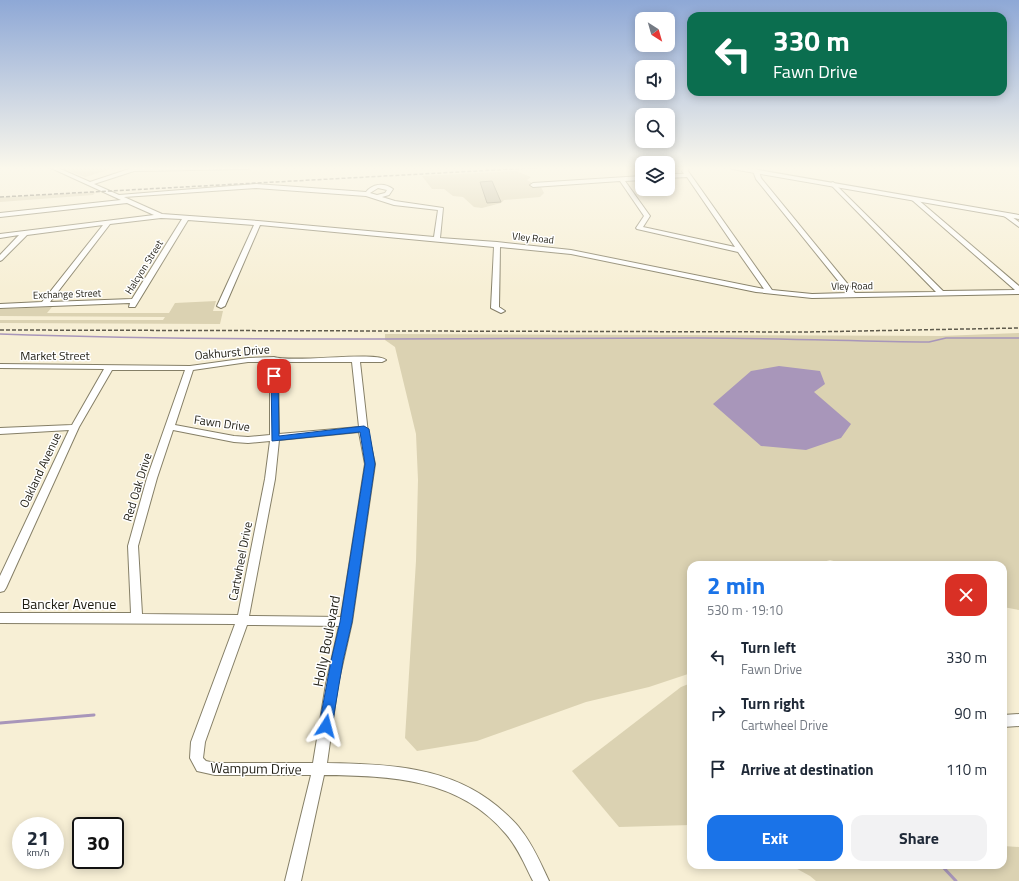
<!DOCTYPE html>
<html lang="en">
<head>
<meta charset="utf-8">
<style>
	:root { --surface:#fff; --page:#f2f2f3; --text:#1f2937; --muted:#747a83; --accent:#1a73e8 }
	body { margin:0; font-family:"Titillium Web",sans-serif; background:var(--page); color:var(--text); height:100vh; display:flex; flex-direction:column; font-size:15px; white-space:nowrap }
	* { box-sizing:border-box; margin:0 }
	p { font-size:13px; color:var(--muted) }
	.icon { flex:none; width:22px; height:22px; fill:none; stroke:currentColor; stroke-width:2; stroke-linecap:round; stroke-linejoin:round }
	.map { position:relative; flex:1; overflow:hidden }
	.drawer { position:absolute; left:687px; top:561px; width:320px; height:308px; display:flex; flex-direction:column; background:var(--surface); border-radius:12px; box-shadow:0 2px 10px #0003 }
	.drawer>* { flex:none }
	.guide { position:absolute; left:687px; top:12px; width:320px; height:84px; border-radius:12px; box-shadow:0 2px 10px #0003; background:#0b6e4f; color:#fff; overflow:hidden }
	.needle { width:26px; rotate:143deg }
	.fabs { position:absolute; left:635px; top:12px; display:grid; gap:8px }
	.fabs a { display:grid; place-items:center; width:40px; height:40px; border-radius:8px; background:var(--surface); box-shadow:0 2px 10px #0003; font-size:20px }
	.speed { position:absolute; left:12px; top:817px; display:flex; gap:8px; font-size:20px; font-weight:700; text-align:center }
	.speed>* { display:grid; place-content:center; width:52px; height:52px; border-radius:50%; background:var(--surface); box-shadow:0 2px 10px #0003; line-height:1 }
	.speed small { font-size:10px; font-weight:400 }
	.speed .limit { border:2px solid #111; border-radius:6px; background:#fff; color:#111 }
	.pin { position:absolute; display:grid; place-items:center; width:34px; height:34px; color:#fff; margin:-17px; border-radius:8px; box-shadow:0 2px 6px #0006 }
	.me { position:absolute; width:44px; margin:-22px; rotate:9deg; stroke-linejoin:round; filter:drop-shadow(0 0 3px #0008) }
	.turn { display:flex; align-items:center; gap:14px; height:84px; padding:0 20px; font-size:18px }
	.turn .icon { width:52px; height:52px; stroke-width:2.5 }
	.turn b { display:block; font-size:28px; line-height:34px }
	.round { display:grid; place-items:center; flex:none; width:42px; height:42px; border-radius:12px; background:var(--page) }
	.overview { display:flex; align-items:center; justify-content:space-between; height:68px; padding:0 20px }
	h1 { font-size:24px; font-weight:700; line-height:30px; color:var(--accent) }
	.button { display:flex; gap:8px; margin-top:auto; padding:8px 20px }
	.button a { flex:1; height:46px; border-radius:12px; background:var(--accent); color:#fff; font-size:16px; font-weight:700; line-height:46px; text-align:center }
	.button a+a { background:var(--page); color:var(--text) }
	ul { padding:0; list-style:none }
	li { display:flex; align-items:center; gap:12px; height:56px; padding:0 20px }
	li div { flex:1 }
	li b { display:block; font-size:15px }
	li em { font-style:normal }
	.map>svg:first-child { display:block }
	.green { fill:#dbd2b2 }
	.water { fill:#a896ba }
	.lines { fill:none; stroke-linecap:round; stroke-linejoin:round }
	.stream-far1 { stroke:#a896ba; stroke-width:1.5 }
	.stream { stroke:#a896ba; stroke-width:3 }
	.building { fill:#bcb59c; stroke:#8f8971 }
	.minor-casing { stroke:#857f67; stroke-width:2 }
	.major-casing { stroke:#857f67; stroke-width:2 }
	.minor { fill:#fff; fill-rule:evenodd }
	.major { fill:#fff; fill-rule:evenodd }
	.rail { stroke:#5e5a4c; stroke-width:1.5; stroke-dasharray:4 2; stroke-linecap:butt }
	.route { fill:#1a73e8; stroke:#114b97 }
	.labels { text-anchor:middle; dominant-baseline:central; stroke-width:3; stroke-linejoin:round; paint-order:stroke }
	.far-street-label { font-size:10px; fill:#1e1c12; stroke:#fff }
	.street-label { font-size:12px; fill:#1e1c12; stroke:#fff }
	.near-street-label { font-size:14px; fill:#1e1c12; stroke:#fff }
</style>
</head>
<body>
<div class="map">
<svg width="1019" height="881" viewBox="0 0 1019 881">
	<rect width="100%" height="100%" fill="#f7efd5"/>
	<!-- green -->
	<g class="green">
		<polygon points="70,167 118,167 85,177 64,169"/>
		<polygon points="516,171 531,177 527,180 532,183 539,183 544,193 540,197 504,200 501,203 482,208 474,207 463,197 453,196 444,189 432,189 422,176"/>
		<polygon points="96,192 93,195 0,202 0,197"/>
		<polygon points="216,301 213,311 223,311 220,324 0,323 0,320 163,320 165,317 0,316 0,309 52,307 47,313 169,313 175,303"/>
		<polygon points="1019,333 1019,610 1003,607 1003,565 848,565 830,560 813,565 691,565 691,673 649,687 586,702 477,741 417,751 405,738 416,561 418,480 416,434 395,347 385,340 385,334 941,336"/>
		<polygon points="691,683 691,825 619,827 572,771 681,687"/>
		<polygon points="1003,846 1019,847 1019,881 816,881 810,876 790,865 1003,865"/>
	</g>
	<!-- water -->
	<polygon class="water" points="779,366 820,371 825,384 814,392 851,424 841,438 806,450 761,446 713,404 751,371"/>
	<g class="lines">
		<!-- stream-far1 -->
		<path class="stream-far1" d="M0,334c232,8 464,4 696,4 77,0 155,3 233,4l17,-4h73"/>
		<!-- stream -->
		<g class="stream">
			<polyline points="0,723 94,715"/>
			<polyline points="941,865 956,881"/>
		</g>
	</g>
	<!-- building -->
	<polygon class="building" points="492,181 501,202 487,203 480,182"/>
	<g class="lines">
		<defs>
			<g id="minor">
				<path d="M51,167h5l34,15 45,-15h116l-3,2 -114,2 -40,13 25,11 137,-11 110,8c6,-8 18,-10 27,-3l-4,6 -7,2 13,4 48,7 -3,30 57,4 74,8 193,39 -26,-37 -101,-23 -1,-1 8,-12 -24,-35 -87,6 -3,-2 3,-2 109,-7v4l-17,1 25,35 -7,11 92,20 -48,-70 -19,1v-4h16l-2,-3 3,-4h4l-1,4 84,119 40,4 36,-1 -92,-114 -3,-8 3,-2 3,2 2,7 94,115 81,-1 -105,-107v-2l2,-1 110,109 72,-1 -103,-90v-2h4l103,88v8l-207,4 -56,-6 -185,-38 -71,-7 -1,60 6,4 -4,2 -10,-5 3,-61 -234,-22 -35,81 -4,2 -4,-2 37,-81 -66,-5 -53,87h-6l1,-4 -130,5v-4l42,-2 61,-77 -76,10 -25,25 -2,1v-6l19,-20 -19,3v-4l154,-19 -27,-12 -127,14v-4l121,-13 -70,-32zM256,188l110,8 28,9 44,5 -4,27 -176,-16 -96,-7 -38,-17zM378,188l9,2 -2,3 -8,2 -7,-2zM161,218l21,1 -50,80 -82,3 60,-78z"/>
				<polygon points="1004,214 1008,214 1019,222 1019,227 1004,216"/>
				<path d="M274,357c20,6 102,-6 112,3l-4,2h-22l8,71 7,31 -23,158 -14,62 -11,79c60,1 122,3 170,43 9,8 18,15 24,24 12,15 20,34 28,51h-16c-8,-16 -15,-33 -27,-47 -47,-56 -115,-58 -182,-59l-23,106h-16l26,-106h-96l-18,-4 -7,-13 1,-16 44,-118 -235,-1v-10h131l-3,-67 19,-68 38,-108h-73l-33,57 -73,161 -2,3 -4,1v-16l69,-146 -69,4v-6l72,-3 32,-56 -104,-1v-4l190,2 58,-8zM248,362h22v73l-22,2 -14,-1 -59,-11 18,-55zM278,362h74l7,65 -80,7zM173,430l61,12 14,1 22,-2 -5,38 -27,136 -96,-1 -4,-68 19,-68zM359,432l6,32 -24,153 -92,-1 26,-137 4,-39zM247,625l92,1 -13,58 -13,79h-98l-9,-2 -3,-3 2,-16z"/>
				<polygon points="1019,714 1019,726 1003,727 1003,715"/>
			</g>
			<polygon id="major" points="729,167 741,167 1019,215 1019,219 732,169"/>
		</defs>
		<!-- minor casing -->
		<use href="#minor" class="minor-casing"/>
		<!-- major casing -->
		<use href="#major" class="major-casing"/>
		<!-- minor -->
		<use href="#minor" class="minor"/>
		<!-- major -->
		<use href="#major" class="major"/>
		<!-- rail -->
		<g class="rail">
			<polyline points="0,197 550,167"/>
			<polyline points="0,330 807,332 1019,328"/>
		</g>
	</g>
	<!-- sky -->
	<linearGradient id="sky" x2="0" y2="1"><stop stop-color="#8ea8d6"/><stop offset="0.58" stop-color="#fbf8ec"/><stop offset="1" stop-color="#fbf8ec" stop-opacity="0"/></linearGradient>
	<rect width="1019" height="290" fill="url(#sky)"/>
	<!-- route -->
	<polygon class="route" points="271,374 278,376 279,436 364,426 369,429 375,464 352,622 343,661 332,726 330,730 326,731 321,730 319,726 331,661 340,622 365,464 360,432 272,441"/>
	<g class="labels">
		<!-- far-street labels -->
		<g class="far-street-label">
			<text transform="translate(533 238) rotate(6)">Vley Road</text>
			<text transform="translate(144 267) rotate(-58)">Halcyon Street</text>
			<text transform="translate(852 286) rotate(-1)">Vley Road</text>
			<text transform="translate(67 294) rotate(-2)">Exchange Street</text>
		</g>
		<!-- street labels -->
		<g class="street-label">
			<text transform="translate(232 352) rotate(-5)">Oakhurst Drive</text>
			<text x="55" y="355">Market Street</text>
			<text transform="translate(222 423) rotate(8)">Fawn Drive</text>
			<text transform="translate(40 470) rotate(-65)">Oakland Avenue</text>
			<text transform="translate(137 487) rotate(-73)">Red Oak Drive</text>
			<text transform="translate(240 561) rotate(-79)">Cartwheel Drive</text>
		</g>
		<!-- near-street labels -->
		<g class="near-street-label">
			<text x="69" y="603">Bancker Avenue</text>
			<text transform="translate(326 641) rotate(-79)">Holly Boulevard</text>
			<text transform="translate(256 768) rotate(1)">Wampum Drive</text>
		</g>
	</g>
</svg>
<div class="fabs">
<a><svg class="needle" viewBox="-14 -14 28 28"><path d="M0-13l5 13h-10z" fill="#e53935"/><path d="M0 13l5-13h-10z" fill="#747a83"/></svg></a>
<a><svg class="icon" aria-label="sound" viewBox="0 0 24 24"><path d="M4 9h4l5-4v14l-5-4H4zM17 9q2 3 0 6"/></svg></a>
<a><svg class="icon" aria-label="search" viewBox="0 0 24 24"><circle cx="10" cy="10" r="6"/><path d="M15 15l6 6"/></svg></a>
<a><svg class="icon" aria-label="layers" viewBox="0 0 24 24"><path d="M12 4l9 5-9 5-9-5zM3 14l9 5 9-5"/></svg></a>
</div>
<div class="speed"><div>21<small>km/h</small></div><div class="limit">30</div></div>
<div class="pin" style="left:274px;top:376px;background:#d93025"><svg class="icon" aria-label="arrive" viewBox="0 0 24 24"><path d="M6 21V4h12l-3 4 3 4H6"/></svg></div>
<svg class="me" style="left:326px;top:726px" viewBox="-20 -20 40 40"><path d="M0-17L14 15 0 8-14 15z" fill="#1a73e8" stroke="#fff" stroke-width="4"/></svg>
<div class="guide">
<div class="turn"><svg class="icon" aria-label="left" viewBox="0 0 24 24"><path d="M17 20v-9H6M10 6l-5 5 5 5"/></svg><div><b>330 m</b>Fawn Drive</div></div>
</div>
<section class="drawer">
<div class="overview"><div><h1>2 min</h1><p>530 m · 19:10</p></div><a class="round" style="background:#d93025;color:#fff"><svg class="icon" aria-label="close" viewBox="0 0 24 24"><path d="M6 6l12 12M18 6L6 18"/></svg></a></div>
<ul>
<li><svg class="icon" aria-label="left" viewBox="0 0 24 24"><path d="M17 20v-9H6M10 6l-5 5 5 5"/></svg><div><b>Turn left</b><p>Fawn Drive</p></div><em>330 m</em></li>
<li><svg class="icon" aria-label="right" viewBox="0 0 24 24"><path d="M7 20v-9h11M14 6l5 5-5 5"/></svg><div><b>Turn right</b><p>Cartwheel Drive</p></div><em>90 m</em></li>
<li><svg class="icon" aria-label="arrive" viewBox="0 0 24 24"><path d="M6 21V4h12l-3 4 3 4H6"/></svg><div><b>Arrive at destination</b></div><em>110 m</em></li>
</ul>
<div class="button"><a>Exit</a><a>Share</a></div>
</section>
</div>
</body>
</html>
